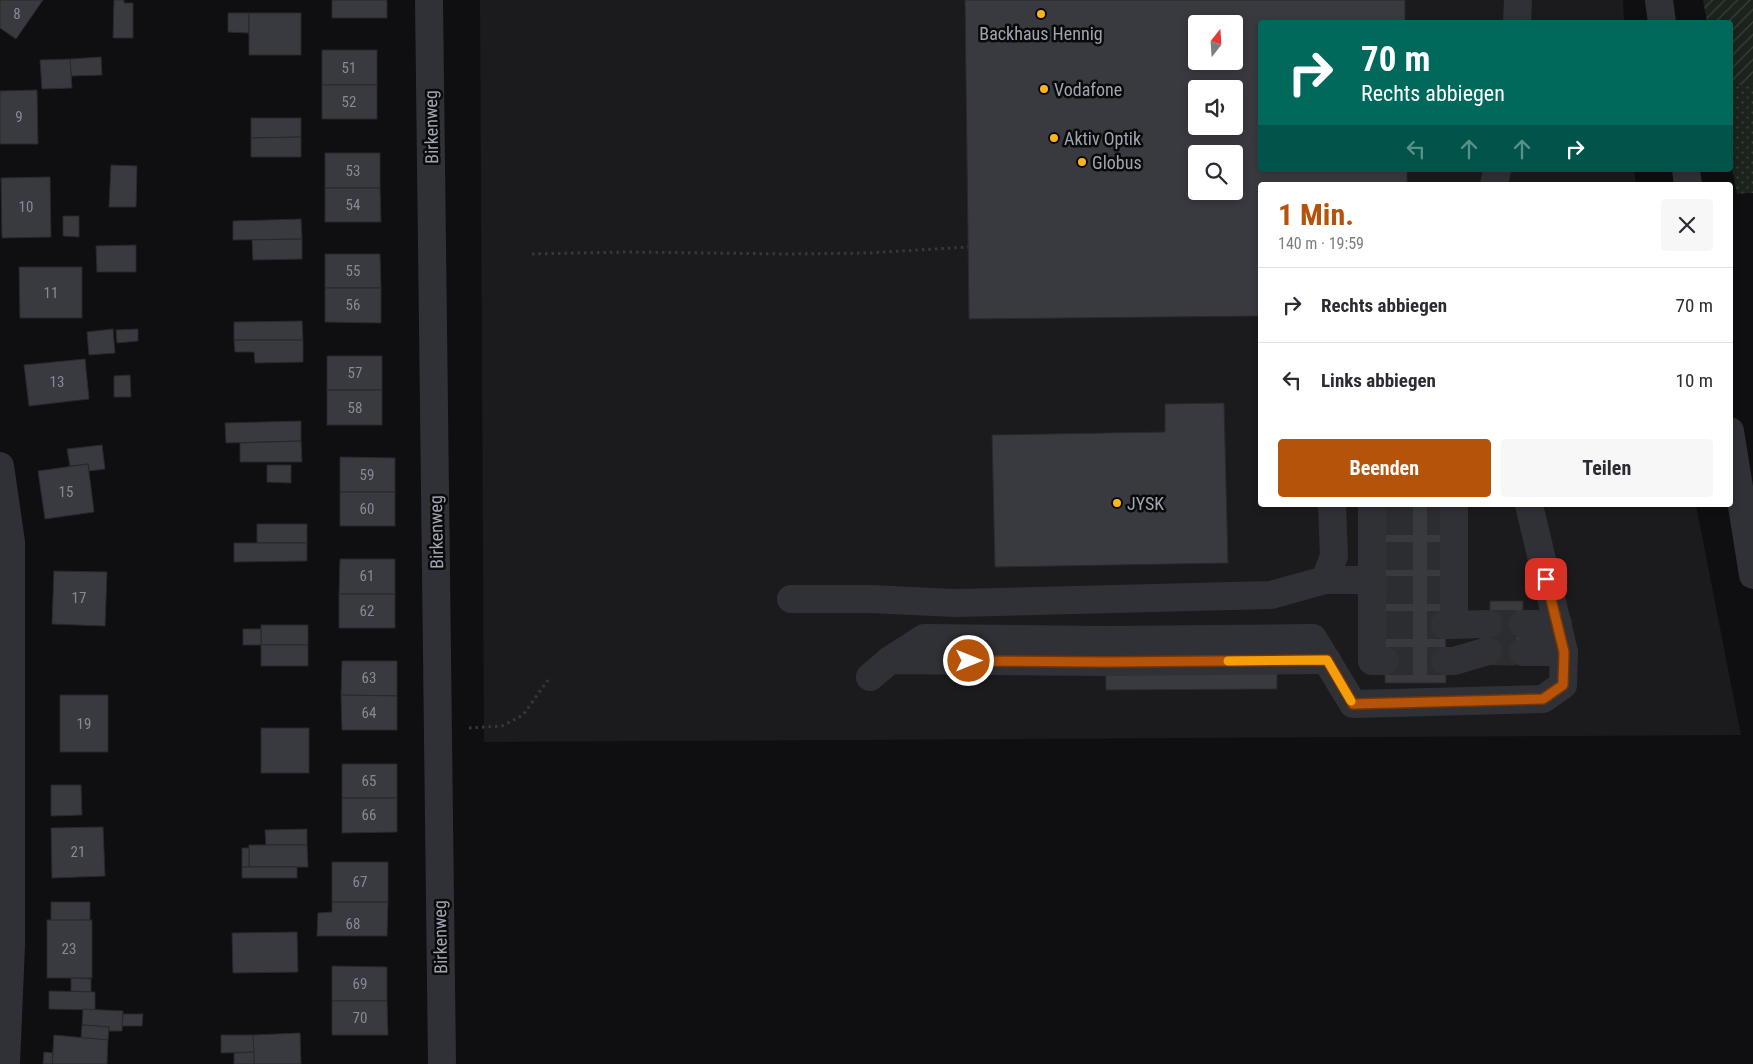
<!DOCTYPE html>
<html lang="de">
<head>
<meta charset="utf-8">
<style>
	:root { --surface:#fff; --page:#f7f7f7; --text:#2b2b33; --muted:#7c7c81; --line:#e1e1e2; --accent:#b45309 }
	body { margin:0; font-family:"Roboto Condensed",sans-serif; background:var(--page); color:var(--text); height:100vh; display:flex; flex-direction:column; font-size:19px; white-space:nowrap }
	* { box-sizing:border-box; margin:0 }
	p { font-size:16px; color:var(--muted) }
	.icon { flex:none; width:28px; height:28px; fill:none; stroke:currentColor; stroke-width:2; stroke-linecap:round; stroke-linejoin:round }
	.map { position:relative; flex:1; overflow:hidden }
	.details { position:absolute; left:1258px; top:182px; width:475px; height:325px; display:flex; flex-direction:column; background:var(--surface); border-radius:5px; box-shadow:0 2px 8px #0003 }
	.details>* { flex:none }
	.guide { position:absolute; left:1258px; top:20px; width:475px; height:152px; border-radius:5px; box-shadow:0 2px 8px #0003; background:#00695c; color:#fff; overflow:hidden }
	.needle { width:32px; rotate:17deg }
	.fabs { position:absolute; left:1188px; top:15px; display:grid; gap:10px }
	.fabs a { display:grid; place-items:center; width:55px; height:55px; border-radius:5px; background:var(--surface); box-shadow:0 2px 8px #0003; font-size:25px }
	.pin { position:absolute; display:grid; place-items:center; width:42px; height:42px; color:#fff; margin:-21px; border-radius:10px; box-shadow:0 2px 8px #0006 }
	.me { position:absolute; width:55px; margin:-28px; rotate:90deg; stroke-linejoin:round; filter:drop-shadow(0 0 4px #0008) }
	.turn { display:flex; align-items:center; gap:18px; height:105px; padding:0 20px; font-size:22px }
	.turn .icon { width:65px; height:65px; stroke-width:2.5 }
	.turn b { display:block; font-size:35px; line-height:42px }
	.lanes { display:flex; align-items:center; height:48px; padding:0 20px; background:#0003; justify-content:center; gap:25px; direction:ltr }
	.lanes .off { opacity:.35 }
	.round { display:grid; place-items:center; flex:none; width:52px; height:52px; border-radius:5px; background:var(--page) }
	.head { display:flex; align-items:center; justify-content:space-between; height:85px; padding:0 20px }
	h1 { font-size:30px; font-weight:700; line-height:38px; color:var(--accent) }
	.cta { display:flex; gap:10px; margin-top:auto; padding:10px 20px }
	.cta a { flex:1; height:58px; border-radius:5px; background:var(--accent); color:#fff; font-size:20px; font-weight:700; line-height:58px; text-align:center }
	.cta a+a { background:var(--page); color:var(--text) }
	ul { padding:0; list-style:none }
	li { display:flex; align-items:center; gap:15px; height:75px; padding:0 20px; border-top:1px solid var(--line) }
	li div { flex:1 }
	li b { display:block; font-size:19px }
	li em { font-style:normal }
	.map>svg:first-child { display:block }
	.built { fill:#1b1b1e; fill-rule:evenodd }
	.grass { fill:url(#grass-dots) }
	.garden { fill:url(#garden-furrows) }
	.building { fill:#383a3f; stroke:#29292d; fill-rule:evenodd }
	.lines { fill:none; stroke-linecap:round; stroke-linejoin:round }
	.minor-tunnel { stroke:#2c2d31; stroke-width:28; stroke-dasharray:28 14; stroke-linecap:butt }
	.path { stroke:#36383d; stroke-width:3; stroke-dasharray:2.5 4; stroke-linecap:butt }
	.minor { stroke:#303136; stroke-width:28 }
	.route-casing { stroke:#753606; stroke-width:12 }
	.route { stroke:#b45309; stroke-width:9 }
	.slow { stroke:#f59e0b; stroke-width:9 }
	.poi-dot { fill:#ffb519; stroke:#0a0a0b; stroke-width:2 }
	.labels { text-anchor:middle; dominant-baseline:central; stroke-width:5; stroke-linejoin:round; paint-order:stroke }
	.number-label { font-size:15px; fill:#858a96 }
	.poi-label { font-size:18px; fill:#9fa5b3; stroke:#0a0a0b; text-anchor:start }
	.street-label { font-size:18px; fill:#9fa5b3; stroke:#0a0a0b }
</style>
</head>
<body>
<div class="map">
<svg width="1753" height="1064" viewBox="0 0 1753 1064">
	<defs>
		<pattern id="grass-dots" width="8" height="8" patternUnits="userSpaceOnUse" patternTransform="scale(1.25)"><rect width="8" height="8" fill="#1b231c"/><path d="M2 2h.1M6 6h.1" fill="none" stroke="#39403b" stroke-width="1.8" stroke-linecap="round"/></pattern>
		<pattern id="garden-furrows" width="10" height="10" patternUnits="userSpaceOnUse" patternTransform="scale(1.25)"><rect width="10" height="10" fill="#1b231c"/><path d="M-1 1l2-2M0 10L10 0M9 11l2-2" fill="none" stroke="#39403b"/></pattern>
	</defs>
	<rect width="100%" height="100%" fill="#0f0f11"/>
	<!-- built -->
	<path class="built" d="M480,0h1143l1,22h-364v148h374l2,15h-376v320h436l45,230 -1257,7zM1196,24h38v37h-38zM1196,89h38v37h-38zM1196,154h38v37h-38z"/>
	<!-- grass -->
	<polygon class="grass" points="1753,84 1753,193 1737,194 1730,156 1730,86"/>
	<!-- garden -->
	<polygon class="garden" points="1703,0 1753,0 1753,84 1730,86 1730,22 1707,22"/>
	<!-- building -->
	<g class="building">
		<polygon points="0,0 43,0 16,39 0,28"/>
		<polygon points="114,0 124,0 124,3 133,3 133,38 113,38"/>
		<rect x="332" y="0" width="55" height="18"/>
		<path d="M965,0h440v22h-145v148h147v15h-147v131l-291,3zM1196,24h38v37h-38zM1196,89h38v37h-38zM1196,154h38v37h-38z"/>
		<polygon points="228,13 249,13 249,33 228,32"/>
		<rect x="249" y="13" width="52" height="42"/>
		<rect x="322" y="50" width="55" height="35"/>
		<polygon points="101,57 102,75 71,76 70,59"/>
		<polygon points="70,59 72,88 42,89 40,60"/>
		<rect x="322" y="85" width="55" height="34"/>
		<polygon points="37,90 38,144 0,144 0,91"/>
		<polygon points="251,118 301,118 301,137 251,138"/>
		<polygon points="301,137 301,157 251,157 251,138"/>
		<rect x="325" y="153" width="55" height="35"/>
		<polygon points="111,165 137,166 136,207 109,207"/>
		<polygon points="50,177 51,237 2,238 1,178"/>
		<polygon points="325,188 380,188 381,222 325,222"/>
		<polygon points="63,216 79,216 79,237 63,236"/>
		<polygon points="301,219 302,239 233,240 233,221"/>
		<polygon points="302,239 302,259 253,260 252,240"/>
		<polygon points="136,245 136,272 97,272 96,246"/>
		<polygon points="325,254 380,254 381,288 325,288"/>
		<polygon points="19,267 82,267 82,318 20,318"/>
		<polygon points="325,288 381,288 381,323 325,322"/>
		<polygon points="302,321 303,340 234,340 234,322"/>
		<polygon points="113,329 115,353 89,355 87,332"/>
		<polygon points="138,329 138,341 117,343 116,330"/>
		<polygon points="234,340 303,340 303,362 255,363 254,352 235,352"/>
		<rect x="327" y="356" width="55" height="34"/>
		<polygon points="85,359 89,399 29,406 24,365"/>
		<polygon points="130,375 131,397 114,397 114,376"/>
		<rect x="327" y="390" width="55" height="35"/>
		<polygon points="1224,403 1228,563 995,567 992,435 1165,432 1165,404"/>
		<polygon points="301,421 301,441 226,443 225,423"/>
		<polygon points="301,441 302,462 240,462 240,443"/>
		<polygon points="102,445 105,469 89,471 88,464 70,466 67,449"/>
		<polygon points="340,457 395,458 395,492 340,492"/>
		<polygon points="88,464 94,512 45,519 38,471"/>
		<polygon points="267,465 291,465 291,483 267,482"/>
		<rect x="340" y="492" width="55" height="34"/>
		<polygon points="1385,505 1445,505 1446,683 1385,683"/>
		<rect x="257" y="524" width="50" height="19"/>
		<polygon points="234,543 307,543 307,561 234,562"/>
		<polygon points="340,559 395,559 395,594 339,594"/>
		<polygon points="54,571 107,572 105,626 52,624"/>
		<rect x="339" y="594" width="56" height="34"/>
		<polygon points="1490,601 1523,601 1523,659 1489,658"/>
		<rect x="261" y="625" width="47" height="20"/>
		<polygon points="1277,627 1277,689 1106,690 1105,629"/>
		<rect x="243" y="629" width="18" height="16"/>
		<rect x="261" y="645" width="47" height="21"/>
		<polygon points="342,661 397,661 397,696 341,695"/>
		<rect x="60" y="695" width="48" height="57"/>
		<polygon points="341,695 397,696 397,730 342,730"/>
		<rect x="261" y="728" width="48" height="45"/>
		<rect x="342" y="764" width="55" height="34"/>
		<polygon points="51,785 81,785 82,815 51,816"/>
		<polygon points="342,798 397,798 397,832 342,833"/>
		<polygon points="103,827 105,876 52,878 51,828"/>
		<polygon points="307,829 307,845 266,845 265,830"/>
		<polygon points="249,845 307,845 308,867 249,867"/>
		<rect x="242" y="848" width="7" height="19"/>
		<rect x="332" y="862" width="56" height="40"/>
		<rect x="242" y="867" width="55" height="11"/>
		<polygon points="51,902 90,902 90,920 51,921"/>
		<polygon points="332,902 388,902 387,936 317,936 318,913 332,912"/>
		<rect x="47" y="920" width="45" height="58"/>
		<polygon points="297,932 298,972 233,973 232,933"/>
		<polygon points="332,966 387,967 387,1001 332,1001"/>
		<polygon points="71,978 91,979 91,992 71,991"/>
		<polygon points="49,991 95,992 95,1010 49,1009"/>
		<polygon points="332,1001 387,1001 388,1035 332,1035"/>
		<polygon points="83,1009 123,1011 122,1031 109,1031 109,1027 82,1025"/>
		<polygon points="123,1014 143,1014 142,1026 122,1026"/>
		<polygon points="82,1025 109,1027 108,1040 81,1038"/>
		<polygon points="300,1033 301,1064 254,1064 253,1035"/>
		<polygon points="54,1035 108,1040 107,1064 52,1064"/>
		<polygon points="221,1035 253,1035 254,1052 221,1053"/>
		<polygon points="44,1052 53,1053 52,1064 43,1064"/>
		<polygon points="254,1052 254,1064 234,1064 234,1053"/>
	</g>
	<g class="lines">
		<!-- minor-tunnel -->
		<g class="minor-tunnel">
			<polyline points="1385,521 1445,521"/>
			<polyline points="1385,556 1445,556"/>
			<polyline points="1385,590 1445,590"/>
			<polyline points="1489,624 1523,624"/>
			<polyline points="1385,625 1445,625"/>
			<polyline points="1488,651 1523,652"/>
			<polyline points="1385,661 1445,661"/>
		</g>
		<!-- path -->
		<g class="path">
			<polyline points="532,254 625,252 788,254 868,253 968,247"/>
			<polyline points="469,728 502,726 523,715 548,680"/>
		</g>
		<!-- minor -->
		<g class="minor">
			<polyline points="429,0 442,1064"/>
			<polyline points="1659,0 1662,22"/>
			<polyline points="1517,22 1518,0"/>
			<polyline points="1686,170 1688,185"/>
			<polyline points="1494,185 1497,170"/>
			<polyline points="1730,431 1753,575"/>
			<polyline points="0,466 11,542 11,945 6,1064"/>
			<polyline points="1372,505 1372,661 1385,661"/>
			<polyline points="1325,580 1372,580"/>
			<polyline points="791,599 870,599 956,603 1271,595 1325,580 1334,556 1332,505"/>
			<polyline points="1523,624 1558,624"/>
			<polyline points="1445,625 1489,624"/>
			<polyline points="1454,625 1454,505"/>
			<polyline points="1523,652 1564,652"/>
			<polyline points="890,660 924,638 1105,640 1313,638 1353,704 1543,699 1563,685 1564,652 1529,505"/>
			<polyline points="1445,661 1454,661 1488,651"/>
			<polyline points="870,677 890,660 1105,662 1327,660"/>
		</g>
	</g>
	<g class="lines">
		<defs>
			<polyline id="route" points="969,661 1106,662 1327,660 1353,704 1543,699 1563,685 1564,652 1546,579"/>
		</defs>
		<!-- route casing -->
		<use href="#route" class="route-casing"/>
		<!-- route -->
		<use href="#route" class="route"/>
		<!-- slow -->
		<polyline class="slow" points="1228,661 1327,660 1351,701"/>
	</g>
	<!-- markers -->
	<g class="poi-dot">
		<circle cx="1041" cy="14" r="5"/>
		<circle cx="1044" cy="89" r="5"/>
		<circle cx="1054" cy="138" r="5"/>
		<circle cx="1082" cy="162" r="5"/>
		<circle cx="1117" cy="503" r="5"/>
	</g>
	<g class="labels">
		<!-- number labels -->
		<g class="number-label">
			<text x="17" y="14">8</text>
			<text x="349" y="68">51</text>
			<text x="349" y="102">52</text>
			<text x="19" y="117">9</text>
			<text x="353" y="171">53</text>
			<text x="353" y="205">54</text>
			<text x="26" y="207">10</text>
			<text x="353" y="271">55</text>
			<text x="51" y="293">11</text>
			<text x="353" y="305">56</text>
			<text x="355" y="373">57</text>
			<text x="57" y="382">13</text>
			<text x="355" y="408">58</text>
			<text x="367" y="475">59</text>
			<text x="66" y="492">15</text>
			<text x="367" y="509">60</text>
			<text x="367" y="576">61</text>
			<text x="79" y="598">17</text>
			<text x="367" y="611">62</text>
			<text x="369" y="678">63</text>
			<text x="369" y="713">64</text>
			<text x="84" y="724">19</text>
			<text x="369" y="781">65</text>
			<text x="369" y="815">66</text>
			<text x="78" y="852">21</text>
			<text x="360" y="882">67</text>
			<text x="353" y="924">68</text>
			<text x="69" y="949">23</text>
			<text x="360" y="984">69</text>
			<text x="360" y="1018">70</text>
		</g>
		<!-- poi labels -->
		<g class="poi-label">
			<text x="1041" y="33" text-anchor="middle">Backhaus Hennig</text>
			<text x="1054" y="89">Vodafone</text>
			<text x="1064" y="138">Aktiv Optik</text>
			<text x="1092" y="162">Globus</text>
			<text x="1127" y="503">JYSK</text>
		</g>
		<!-- street labels -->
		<g class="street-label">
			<text transform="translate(431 127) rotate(-91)">Birkenweg</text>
			<text transform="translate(436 532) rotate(-91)">Birkenweg</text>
			<text transform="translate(440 937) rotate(-91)">Birkenweg</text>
		</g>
	</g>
</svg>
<div class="fabs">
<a><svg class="needle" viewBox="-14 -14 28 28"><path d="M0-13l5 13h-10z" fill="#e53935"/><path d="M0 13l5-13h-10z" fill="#7c7c81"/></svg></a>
<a><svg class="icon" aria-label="sound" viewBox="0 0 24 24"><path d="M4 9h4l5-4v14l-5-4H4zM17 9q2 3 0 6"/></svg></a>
<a><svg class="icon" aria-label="search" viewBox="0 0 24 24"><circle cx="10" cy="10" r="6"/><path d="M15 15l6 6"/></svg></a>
</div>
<div class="pin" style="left:1546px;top:579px;background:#d93025"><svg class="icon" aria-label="arrive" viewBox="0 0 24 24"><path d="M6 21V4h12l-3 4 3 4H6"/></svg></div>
<svg class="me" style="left:969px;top:661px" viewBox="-20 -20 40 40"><circle r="17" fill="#b45309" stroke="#fff" stroke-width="3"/><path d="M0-11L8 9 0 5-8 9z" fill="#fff"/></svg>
<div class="guide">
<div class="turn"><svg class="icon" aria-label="right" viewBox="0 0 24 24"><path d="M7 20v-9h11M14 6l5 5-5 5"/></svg><div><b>70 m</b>Rechts abbiegen</div></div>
<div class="lanes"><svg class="icon off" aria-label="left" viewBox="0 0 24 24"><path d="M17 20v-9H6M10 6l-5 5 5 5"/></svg><svg class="icon off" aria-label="ahead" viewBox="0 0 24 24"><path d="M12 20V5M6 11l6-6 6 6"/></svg><svg class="icon off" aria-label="ahead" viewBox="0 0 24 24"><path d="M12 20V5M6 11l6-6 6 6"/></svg><svg class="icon" aria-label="right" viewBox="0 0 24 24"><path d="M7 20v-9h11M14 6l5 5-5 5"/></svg></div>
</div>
<section class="details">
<div class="head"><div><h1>1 Min.</h1><p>140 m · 19:59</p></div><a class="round"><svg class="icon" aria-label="close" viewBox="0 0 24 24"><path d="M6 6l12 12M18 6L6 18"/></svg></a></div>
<ul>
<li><svg class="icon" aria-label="right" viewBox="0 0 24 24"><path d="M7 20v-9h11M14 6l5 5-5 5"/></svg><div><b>Rechts abbiegen</b></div><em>70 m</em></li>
<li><svg class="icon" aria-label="left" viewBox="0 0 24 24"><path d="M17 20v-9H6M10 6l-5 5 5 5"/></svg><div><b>Links abbiegen</b></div><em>10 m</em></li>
</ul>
<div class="cta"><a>Beenden</a><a>Teilen</a></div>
</section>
</div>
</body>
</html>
